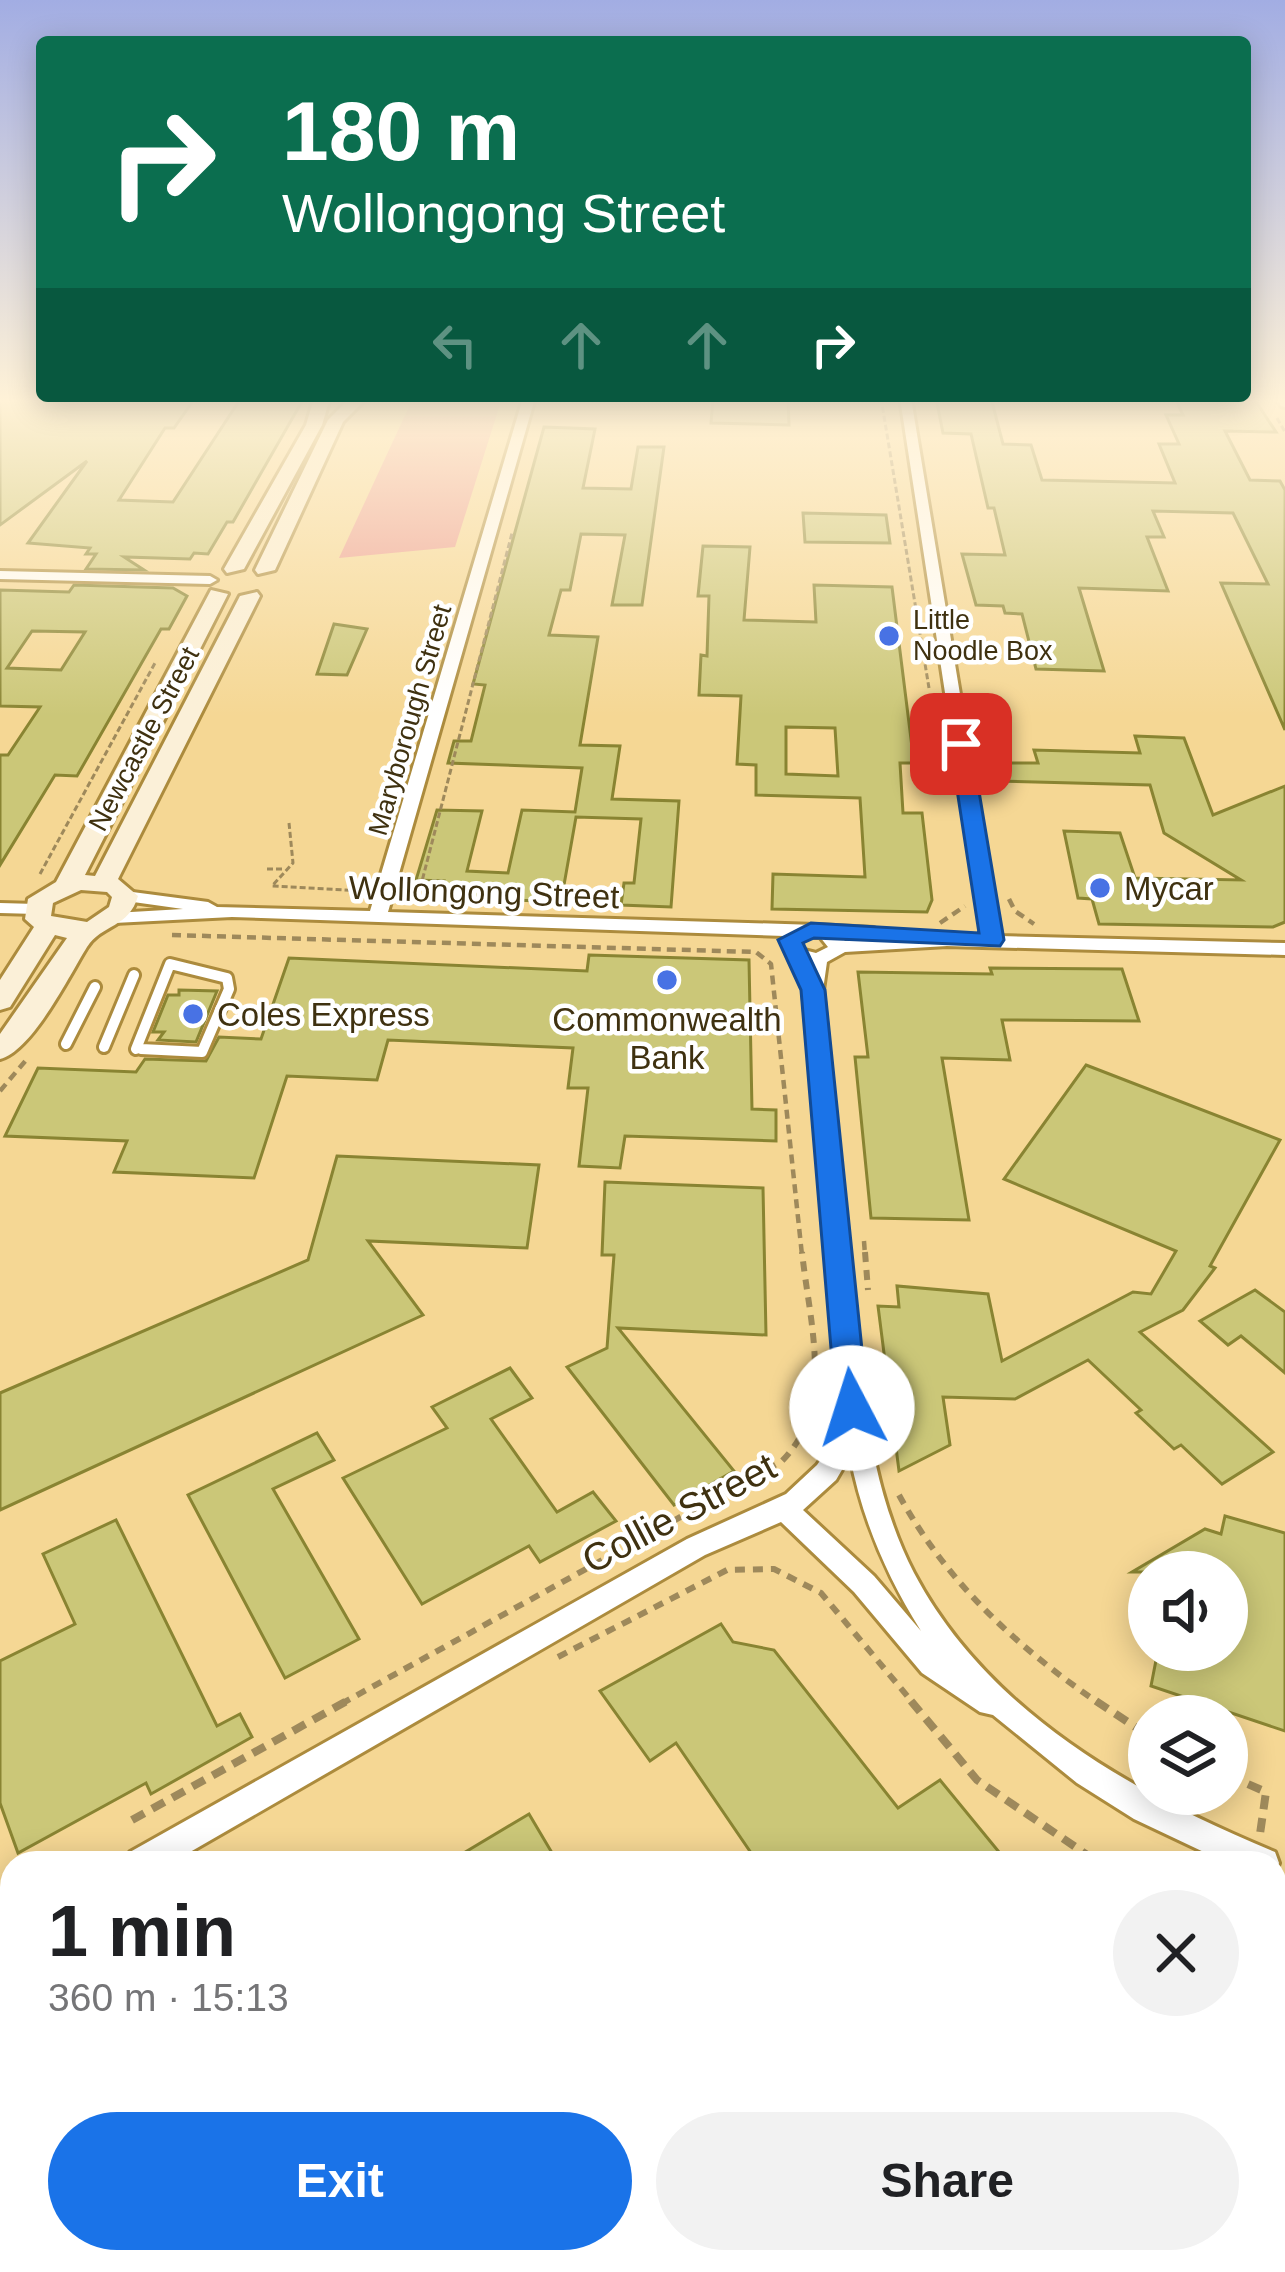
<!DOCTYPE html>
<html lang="en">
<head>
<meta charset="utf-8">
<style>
	:root { --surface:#fff; --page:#f2f2f2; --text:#202124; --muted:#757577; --accent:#1a73e8 }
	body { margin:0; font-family:Helvetica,sans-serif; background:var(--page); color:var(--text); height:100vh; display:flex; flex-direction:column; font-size:45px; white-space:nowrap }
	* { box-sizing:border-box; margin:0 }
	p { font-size:39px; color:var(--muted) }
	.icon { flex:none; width:66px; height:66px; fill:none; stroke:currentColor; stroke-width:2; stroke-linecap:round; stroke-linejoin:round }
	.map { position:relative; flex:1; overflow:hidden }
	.side { position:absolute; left:0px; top:1851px; width:1287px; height:423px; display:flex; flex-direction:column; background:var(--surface); border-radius:36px 36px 0 0; box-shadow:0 6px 30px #0003 }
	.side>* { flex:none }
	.banner { position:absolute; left:36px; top:36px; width:1215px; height:366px; border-radius:12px; box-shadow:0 6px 30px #0003; background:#0b6e4f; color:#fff; overflow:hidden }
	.tools { position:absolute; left:1128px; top:1551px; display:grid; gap:24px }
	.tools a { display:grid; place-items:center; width:120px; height:120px; border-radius:50%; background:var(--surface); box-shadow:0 6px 30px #0003; font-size:60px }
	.pin { position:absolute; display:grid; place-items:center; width:102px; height:102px; color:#fff; margin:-51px; border-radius:24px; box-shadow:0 6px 18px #0006 }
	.me { position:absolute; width:132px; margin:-66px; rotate:355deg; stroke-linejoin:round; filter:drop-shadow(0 0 9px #0008) }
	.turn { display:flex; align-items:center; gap:42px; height:252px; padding:0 48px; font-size:54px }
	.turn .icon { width:156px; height:156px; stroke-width:2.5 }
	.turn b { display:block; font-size:84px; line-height:102px }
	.lanes { display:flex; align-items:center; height:114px; padding:0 48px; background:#0003; justify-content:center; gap:60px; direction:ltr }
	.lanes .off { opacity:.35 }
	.round { display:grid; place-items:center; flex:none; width:126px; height:126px; border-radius:63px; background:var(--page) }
	.head { display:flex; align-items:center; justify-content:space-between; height:204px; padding:0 48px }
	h1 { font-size:72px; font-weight:600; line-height:90px }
	.cta { display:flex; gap:24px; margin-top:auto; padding:24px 48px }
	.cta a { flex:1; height:138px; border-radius:72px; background:var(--accent); color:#fff; font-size:48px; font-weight:600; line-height:138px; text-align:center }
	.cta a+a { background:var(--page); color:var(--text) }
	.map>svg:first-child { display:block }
	.built { fill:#f5d794; fill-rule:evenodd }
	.forest { fill:#ec9a91 }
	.building { fill:#cbc778; stroke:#898432; stroke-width:3; fill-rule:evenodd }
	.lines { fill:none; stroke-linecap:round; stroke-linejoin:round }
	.lane-casing { stroke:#ac8b3d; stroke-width:16 }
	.street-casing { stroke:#ac8b3d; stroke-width:6 }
	.secondary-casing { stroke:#ac8b3d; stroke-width:6 }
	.path-far3 { stroke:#9e895b; stroke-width:3; stroke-dasharray:6 3; stroke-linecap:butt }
	.path-far2 { stroke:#9e895b; stroke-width:4.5; stroke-dasharray:9 6; stroke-linecap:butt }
	.path-far1 { stroke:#9e895b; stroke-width:6; stroke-dasharray:10 8; stroke-linecap:butt }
	.path { stroke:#9e895b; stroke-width:8; stroke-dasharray:14 9; stroke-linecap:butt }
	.lane { stroke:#fff; stroke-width:10 }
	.street { fill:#fff; fill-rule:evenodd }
	.secondary { fill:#fbf0d8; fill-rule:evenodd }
	.route { fill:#1a73e8; stroke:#114b97; stroke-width:3 }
	.poi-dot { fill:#4872e4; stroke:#fff; stroke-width:4.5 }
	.labels { text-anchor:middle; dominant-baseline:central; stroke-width:9; stroke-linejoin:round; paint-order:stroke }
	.far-poi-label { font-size:27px; fill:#3f3110; stroke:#fff; text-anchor:start }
	.far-street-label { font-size:27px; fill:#3f3110; stroke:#fff }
	.poi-label { font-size:33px; fill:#3f3110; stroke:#fff; text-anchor:start }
	.street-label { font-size:33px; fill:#3f3110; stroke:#fff }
	.near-street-label { font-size:39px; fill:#3f3110; stroke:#fff }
</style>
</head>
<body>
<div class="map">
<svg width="1285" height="2272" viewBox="0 0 1285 2272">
	<rect width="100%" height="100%" fill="#fee2a6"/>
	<!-- built -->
	<path class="built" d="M0,398h1285v1874h-1285zM1149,1572h78v78h-78zM1149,1716h78v78h-78zM12,1863h1263v399h-1263z"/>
	<!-- forest -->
	<polygon class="forest" points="413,398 502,398 455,547 339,558"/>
	<!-- building -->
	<g class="building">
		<polygon points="0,398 195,398 174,428 165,428 119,500 173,502 241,398 304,398 233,522 227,522 208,554 194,553 190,559 124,557 144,570 86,569 96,554 86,554 90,548 28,543 87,461 0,525"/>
		<polygon points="713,398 788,398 789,425 711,423"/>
		<polygon points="936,398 991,398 1003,444 1031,445 1042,480 1175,483 1159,444 1179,444 1166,415 1183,415 1175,398 1255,400 1276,432 1225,431 1250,480 1280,481 1285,490 1285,730 1221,583 1268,584 1233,513 1153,511 1164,537 1147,537 1168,591 1079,588 1104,671 1036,669 1022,614 1005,613 1003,606 976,605 962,554 1005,555 994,508 988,508 971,434 943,433"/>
		<polygon points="544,427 595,429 583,488 631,489 638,447 664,447 642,605 612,605 625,535 581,534 570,590 561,590 549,635 598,637 580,745 620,746 612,799 679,801 671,907 621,905 624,883 634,883 641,819 576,817 561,902 440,897 444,881 416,880 437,810 482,811 467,871 508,873 522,810 575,812 582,768 448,763 454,741 471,741 485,685 473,684"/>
		<polygon points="803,513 886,515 890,543 805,542"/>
		<path d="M703,546l47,1 -6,73 72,2 -2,-37 78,2 22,176h-14l3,50h19l10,87 -5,12 -155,-3 1,-35 92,3 -5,-79 -104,-3v-30l-19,-1 4,-68 -42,-1 2,-40 6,1 2,-60h-11zM786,727l49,1 3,48 -52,-2z"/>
		<path d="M74,585l99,3 14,8 -18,33h-8l-84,147 -22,-1 -55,90v-110h8l32,-48 -40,-1v-116l69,2zM32,631l53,1 -24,38 -54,-2z"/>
		<polygon points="334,624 367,629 347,675 317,674"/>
		<polygon points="1135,736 1184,738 1213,815 1285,786 1285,922 1273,927 1099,924 1092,899 1078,898 1064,831 1120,833 1135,878 1241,880 1164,833 1150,785 995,781 995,763 1038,763 1034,750 1140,753"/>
		<polygon points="589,955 749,960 752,1109 776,1110 776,1141 625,1136 620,1168 579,1166 588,1088 568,1088 573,1048 388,1040 377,1080 287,1076 254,1178 114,1172 127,1141 5,1136 38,1068 136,1072 145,1059 206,1061 219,1037 261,1039 289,958 587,971"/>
		<polygon points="990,968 1122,969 1139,1021 1002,1020 1010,1060 942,1058 969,1220 871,1218 855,1057 868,1057 858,972 992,974"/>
		<polygon points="179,990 217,991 196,1042 158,1040 164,1032 153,1032 168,995 179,995"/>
		<polygon points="1086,1065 1280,1140 1210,1266 1215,1268 1183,1310 1140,1332 1273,1452 1222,1484 1181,1445 1174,1449 1136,1413 1141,1410 1088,1360 1015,1399 943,1397 950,1445 899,1471 878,1306 899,1307 897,1286 988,1294 1002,1361 1133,1292 1151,1294 1176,1251 1004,1179"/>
		<polygon points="337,1156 539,1165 527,1248 368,1241 423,1315 0,1510 0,1393 308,1260"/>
		<polygon points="605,1182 763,1188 766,1335 618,1328 734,1471 674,1505 567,1367 607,1348 614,1255 602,1255"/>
		<polygon points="1255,1290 1285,1312 1285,1373 1241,1336 1228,1345 1200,1321"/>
		<polygon points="510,1368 532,1398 491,1419 557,1512 593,1492 616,1521 540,1562 529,1546 422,1604 343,1478 447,1428 432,1407"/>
		<polygon points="317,1433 334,1460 273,1489 359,1639 285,1678 188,1495"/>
		<polygon points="1225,1516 1285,1533 1285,1731 1151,1686 1158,1650 1227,1650 1227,1572 1132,1572 1205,1529 1221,1534"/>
		<polygon points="116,1520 217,1726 240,1714 252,1737 151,1794 146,1783 18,1853 0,1803 0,1661 75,1624 43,1554"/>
		<polygon points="721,1624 733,1642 774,1650 898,1808 940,1780 1008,1863 758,1863 676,1743 650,1761 600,1691"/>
		<polygon points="529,1814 558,1863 447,1863"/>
	</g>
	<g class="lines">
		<defs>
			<g id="lane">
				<polyline points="66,1044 95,987"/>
				<polyline points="104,1047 134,975"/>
				<polyline points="136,1049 170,964 227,978 229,989 202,1052 141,1049"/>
			</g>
			<g id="street">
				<path d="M523,398h12l-147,514 428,13 58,3 9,5 -9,5 -32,-1 3,4 137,-6 -82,-537h11l89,538 285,7v12l-338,-9 -102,6 -18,10 -4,28c9,94 18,188 28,282 10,101 15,208 63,301 74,140 221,221 361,279l4,11 -4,11v-11h-48l-93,-44 -57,-36 -84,-68 -13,-3 -58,-39 -68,-81 -73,-70 -76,33 -534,308h-45l4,-11 557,-313 99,-45 31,-29 11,-16 12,-41 -37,-418 5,-28 -19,-4 -8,-18 3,-4 -552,-19 -118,6 -9,-5 9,-5 69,-4 -64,-9 -3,-4 9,-5 83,11 9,5 153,4zM809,937h11l8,10 -12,6 -12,-3 -4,-8zM850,1456c12,63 36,119 71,175l-47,-55 -71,-66 33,-30z"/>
				<polygon points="1276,398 1285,398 1285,407 1281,406"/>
				<polygon points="0,571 210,576 217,580 210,584 0,579"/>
				<polygon points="0,903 36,904 45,909 36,914 0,913"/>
				<polygon points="12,1918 12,1951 0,1956 0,1923"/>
			</g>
			<g id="secondary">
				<polygon points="314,398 330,398 322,425 244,569 227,573 224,569 306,425"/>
				<polygon points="350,398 367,398 343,422 275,570 258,574 255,570 328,420"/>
				<path d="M211,590l17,4 -143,281 10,1 145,-280 17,-4 3,4 -142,283 20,17c-9,32 -36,28 -51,51 -18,29 -55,104 -87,112v-25l67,-96 -12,-3 -45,72 -10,3v-30l34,-53 -9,-8 3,-20 28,-17zM81,890l26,2 5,5 -3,10 -22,15 -36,-6 2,-13z"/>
			</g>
		</defs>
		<!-- lane casing -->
		<use href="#lane" class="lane-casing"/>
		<!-- street casing -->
		<use href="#street" class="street-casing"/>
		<!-- secondary casing -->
		<use href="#secondary" class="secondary-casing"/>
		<!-- path-far3 -->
		<g class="path-far3">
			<polyline points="881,398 929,688"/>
			<polyline points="1277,418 1285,432"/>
			<polyline points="289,823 293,863 272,886 362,891"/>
			<polyline points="267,869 285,869"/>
			<polyline points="40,874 155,663"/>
			<polyline points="433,899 426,898 421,885 512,533"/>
		</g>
		<!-- path-far2 -->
		<g class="path-far2">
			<polyline points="426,897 433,899"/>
			<polyline points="1009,899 1015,911 1034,924"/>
			<polyline points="940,923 965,906"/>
			<polyline points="172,935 756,952 771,964 802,1255"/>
			<polyline points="0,1091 27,1059"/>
			<polyline points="864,1241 865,1255"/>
		</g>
		<!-- path-far1 -->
		<g class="path-far1">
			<polyline points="865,1252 868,1290"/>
			<path d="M899,1495c48,88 119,153 201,209"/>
			<polyline points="558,1657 727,1570 774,1569 821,1593 914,1704"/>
			<path d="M341,1704l441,-243c54,-54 27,-140 20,-209"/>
		</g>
		<!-- path -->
		<g class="path">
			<polyline points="911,1701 977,1780 1099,1863"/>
			<polyline points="1096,1701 1149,1736"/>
			<polyline points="1227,1775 1266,1792 1260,1834"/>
			<polyline points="132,1820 347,1701"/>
			<polyline points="1275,1944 1285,1948"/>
			<polyline points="0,1986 12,1977"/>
		</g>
		<!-- lane -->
		<use href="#lane" class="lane"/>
		<!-- street -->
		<use href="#street" class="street"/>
		<!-- secondary -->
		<use href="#secondary" class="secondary"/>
	</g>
	<!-- sky -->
	<linearGradient id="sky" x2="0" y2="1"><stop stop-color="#a2ade3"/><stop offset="0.56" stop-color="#fff2d7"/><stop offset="1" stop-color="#fff2d7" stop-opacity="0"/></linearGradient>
	<rect width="1285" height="716" fill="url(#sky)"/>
	<!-- route -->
	<polygon class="route" points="961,738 971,744 1004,940 1000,946 814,938 803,943 825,990 868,1408 864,1417 852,1420 841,1417 836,1408 801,990 778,940 811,923 979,933 950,744"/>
	<!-- markers -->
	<g class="poi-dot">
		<circle cx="889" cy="636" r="12"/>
		<circle cx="1100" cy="888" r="12"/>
		<circle cx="667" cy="980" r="12"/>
		<circle cx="193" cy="1014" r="12"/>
	</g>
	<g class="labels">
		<!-- far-poi labels -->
		<g class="far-poi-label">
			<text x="913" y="620">Little<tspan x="913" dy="31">Noodle Box</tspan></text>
		</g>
		<!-- far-street labels -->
		<g class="far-street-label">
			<text transform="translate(410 720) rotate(-74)">Maryborough Street</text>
			<text transform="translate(144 739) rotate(-62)">Newcastle Street</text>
		</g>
		<!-- poi labels -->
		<g class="poi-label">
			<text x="1124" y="888">Mycar</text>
			<text x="217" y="1014">Coles Express</text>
			<text x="667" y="1019" text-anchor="middle">Commonwealth<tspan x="667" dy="38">Bank</tspan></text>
		</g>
		<!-- street labels -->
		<g class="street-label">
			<text transform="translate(484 892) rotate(2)">Wollongong Street</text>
		</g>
		<!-- near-street labels -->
		<g class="near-street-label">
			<text transform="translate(679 1513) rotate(-28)">Collie Street</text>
		</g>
	</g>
</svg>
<div class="tools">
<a><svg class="icon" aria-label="sound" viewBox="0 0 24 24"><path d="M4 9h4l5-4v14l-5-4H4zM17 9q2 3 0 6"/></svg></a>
<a><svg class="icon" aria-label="layers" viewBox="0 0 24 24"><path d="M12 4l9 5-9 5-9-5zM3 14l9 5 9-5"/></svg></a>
</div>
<div class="pin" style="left:961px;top:744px;background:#d93025"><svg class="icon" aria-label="arrive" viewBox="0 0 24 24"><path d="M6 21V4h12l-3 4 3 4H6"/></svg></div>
<svg class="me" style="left:852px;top:1408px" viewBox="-20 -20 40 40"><circle r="19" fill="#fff"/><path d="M0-13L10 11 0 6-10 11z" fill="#1a73e8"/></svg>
<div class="banner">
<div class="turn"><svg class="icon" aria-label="right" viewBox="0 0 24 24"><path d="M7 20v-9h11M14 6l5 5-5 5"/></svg><div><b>180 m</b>Wollongong Street</div></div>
<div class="lanes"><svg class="icon off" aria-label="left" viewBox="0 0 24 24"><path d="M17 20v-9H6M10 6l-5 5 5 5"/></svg><svg class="icon off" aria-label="ahead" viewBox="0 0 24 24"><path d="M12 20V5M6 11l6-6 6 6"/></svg><svg class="icon off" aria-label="ahead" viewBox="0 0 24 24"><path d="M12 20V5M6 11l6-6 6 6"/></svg><svg class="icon" aria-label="right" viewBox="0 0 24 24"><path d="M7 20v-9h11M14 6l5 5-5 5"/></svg></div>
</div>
<section class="side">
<div class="head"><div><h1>1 min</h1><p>360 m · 15:13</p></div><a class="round"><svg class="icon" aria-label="close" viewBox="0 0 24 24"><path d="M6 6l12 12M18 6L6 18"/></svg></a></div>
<div class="cta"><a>Exit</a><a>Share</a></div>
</section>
</div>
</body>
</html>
